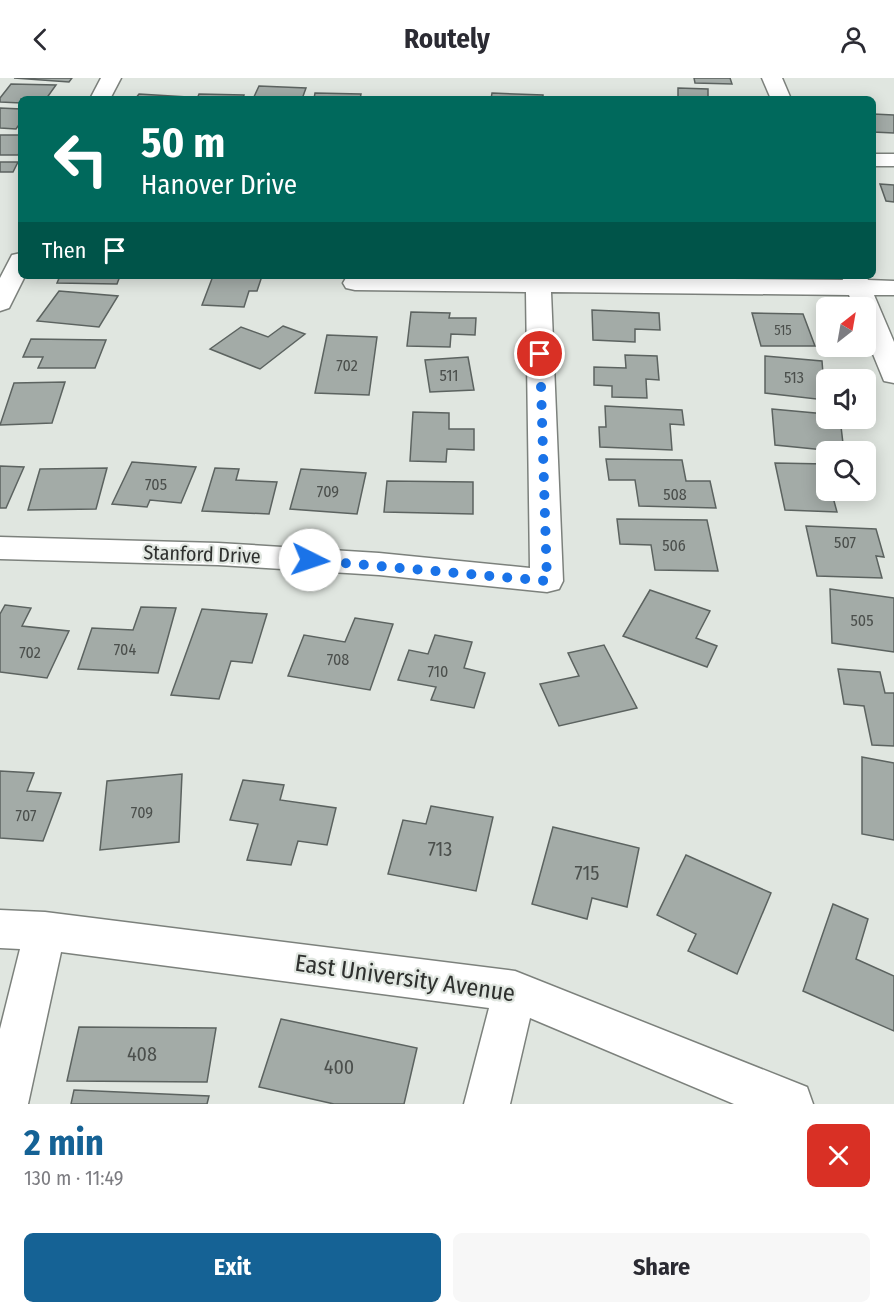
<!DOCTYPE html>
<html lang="en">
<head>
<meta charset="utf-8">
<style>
	:root { --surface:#fff; --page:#f7f7f7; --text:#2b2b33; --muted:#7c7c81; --accent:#156295 }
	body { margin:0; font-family:"Fira Sans Condensed",sans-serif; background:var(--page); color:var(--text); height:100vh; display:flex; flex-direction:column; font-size:22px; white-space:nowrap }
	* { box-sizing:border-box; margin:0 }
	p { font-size:20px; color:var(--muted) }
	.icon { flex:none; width:33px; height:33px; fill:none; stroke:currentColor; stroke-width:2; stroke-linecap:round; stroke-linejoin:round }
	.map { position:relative; height:1026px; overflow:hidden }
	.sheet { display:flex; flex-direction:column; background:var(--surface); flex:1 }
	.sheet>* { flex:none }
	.banner { position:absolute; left:18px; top:18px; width:858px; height:183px; border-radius:9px; box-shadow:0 3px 15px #0003; background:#00695c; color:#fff; overflow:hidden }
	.needle { width:39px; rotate:31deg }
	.fabs { position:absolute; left:816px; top:219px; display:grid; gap:12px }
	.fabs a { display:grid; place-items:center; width:60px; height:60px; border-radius:9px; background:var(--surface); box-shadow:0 3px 15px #0003; font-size:30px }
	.pin { position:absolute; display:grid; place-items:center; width:51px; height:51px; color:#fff; margin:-26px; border:3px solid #fff; border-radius:50%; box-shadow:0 2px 6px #0007 }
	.me { position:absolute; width:66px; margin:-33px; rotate:94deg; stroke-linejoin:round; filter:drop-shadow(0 0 4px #0008) }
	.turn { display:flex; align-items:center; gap:21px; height:126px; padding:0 24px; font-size:27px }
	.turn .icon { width:78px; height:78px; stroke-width:2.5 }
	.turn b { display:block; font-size:42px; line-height:51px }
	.then { display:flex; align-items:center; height:57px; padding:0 24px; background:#0003; gap:12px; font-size:22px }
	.round { display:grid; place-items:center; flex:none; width:63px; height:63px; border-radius:9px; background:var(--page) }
	.head { display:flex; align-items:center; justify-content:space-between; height:102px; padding:0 24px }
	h1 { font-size:36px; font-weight:700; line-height:45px; color:var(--accent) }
	.cta { display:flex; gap:12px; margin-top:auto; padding:12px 24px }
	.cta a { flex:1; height:69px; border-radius:9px; background:var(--accent); color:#fff; font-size:24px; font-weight:700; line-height:69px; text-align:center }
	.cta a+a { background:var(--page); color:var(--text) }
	header { display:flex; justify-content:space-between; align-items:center; height:78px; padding:0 24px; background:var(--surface); font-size:27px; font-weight:700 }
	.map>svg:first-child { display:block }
	.building { fill:#a3aba7; stroke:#5c6360; stroke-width:1.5 }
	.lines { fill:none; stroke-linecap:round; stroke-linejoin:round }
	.minor-casing { stroke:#7c817c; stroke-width:3 }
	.minor { fill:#fff; fill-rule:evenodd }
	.route { stroke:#1a73e8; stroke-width:10; stroke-dasharray:0 18 }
	.labels { text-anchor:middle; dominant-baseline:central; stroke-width:4.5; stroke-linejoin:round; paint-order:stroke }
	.far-number-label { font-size:14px; fill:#4b4f4c }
	.number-label { font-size:16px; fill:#4b4f4c }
	.street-label { font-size:20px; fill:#2e302e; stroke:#e0e6e0 }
	.near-number-label { font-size:20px; fill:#4b4f4c }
	.near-street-label { font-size:24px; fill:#2e302e; stroke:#e0e6e0 }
</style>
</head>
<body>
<header><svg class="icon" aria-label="back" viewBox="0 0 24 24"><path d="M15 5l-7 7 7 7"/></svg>Routely<svg class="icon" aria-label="person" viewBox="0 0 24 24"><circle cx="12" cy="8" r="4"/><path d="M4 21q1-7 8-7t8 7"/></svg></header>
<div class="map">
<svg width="894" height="1026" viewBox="0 0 894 1026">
	<rect width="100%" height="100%" fill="#e0e6e0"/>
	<!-- building -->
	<g class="building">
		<polygon points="14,0 72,0 69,4"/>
		<polygon points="694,0 730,0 732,6 695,5"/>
		<polygon points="11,6 56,7 46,21 21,21 21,25 0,24 0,20"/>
		<polygon points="259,8 306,10 302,21 253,21"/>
		<polygon points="678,10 708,11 708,20 732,21 678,21"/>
		<polygon points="315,15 361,16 360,21 314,21"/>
		<polygon points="492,15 543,17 543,21 491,21"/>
		<polygon points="139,16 187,19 186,21 135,21"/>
		<polygon points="199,16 244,17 243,21 197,21"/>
		<polygon points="0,30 21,31 21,44 16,51 0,50"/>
		<polygon points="873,36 894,37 894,55 873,54"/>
		<polygon points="0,57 21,57 21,71 18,77 0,77"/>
		<polygon points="0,84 18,84 13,94 0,94"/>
		<polygon points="880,106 894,107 894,124 886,123"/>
		<polygon points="60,198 120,198 117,206 57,205"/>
		<polygon points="213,198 262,198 257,213 249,213 244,229 202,227"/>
		<polygon points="59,213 118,218 99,249 37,243"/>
		<polygon points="592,232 659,235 660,252 635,251 635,264 593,262"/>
		<polygon points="411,234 450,235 449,240 476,240 475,257 451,256 450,269 407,268"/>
		<polygon points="752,235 803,236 815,268 761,268"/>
		<polygon points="283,248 305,256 260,291 210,271 241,249 268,259"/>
		<polygon points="327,257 377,259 369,317 315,315"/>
		<polygon points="31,261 106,262 95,290 38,290 43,279 23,279"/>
		<polygon points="625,277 657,278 659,302 646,301 647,320 612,319 612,308 594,307 594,289 626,290"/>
		<polygon points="765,278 822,283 825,322 765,315"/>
		<polygon points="468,279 474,312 430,314 425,282"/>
		<polygon points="65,304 52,345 0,347 14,305"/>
		<polygon points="605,328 682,332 684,347 670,346 672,372 600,369 599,349 606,349"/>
		<polygon points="772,331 826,336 826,340 840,340 844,374 775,367"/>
		<polygon points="413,334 449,335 449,351 474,351 474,372 447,371 446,384 410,383"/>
		<polygon points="606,381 682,382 686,403 710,403 716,430 639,428 635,402 609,402"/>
		<polygon points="132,384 196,389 181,425 150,422 147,429 112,426"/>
		<polygon points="775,385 826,386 826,412 831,412 837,434 785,432"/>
		<polygon points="0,388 24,389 6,430 0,430"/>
		<polygon points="107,390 96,431 28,432 40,391"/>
		<polygon points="215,390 239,391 236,402 277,404 269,436 202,433"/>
		<polygon points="301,391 366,395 357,436 290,431"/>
		<polygon points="387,403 473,404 473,436 384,434"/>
		<polygon points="617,441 707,442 718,493 655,492 651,467 620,466"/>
		<polygon points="806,448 876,451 884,479 876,478 882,500 817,498"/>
		<polygon points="830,511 894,520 894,574 832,565"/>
		<polygon points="650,512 710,533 696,560 717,568 707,589 623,558"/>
		<polygon points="5,527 31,530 22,548 69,553 47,600 0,594 0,536"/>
		<polygon points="141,529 176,530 158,595 78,591 92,550 133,552"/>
		<polygon points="202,531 267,536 252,585 231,583 219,621 171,617"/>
		<polygon points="355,540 393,546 370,612 288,598 304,557 345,564"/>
		<polygon points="435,557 472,564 464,590 485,595 474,630 431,622 436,609 398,602 409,572 428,576"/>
		<polygon points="604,567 637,630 559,648 540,606 579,598 568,575"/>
		<polygon points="838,591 880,594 885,615 894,615 894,668 872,667 864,628 844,626"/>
		<polygon points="862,679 894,685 894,762 862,756"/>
		<polygon points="0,693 34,695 27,713 61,715 43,763 0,760"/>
		<polygon points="182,696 179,764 100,772 107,703"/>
		<polygon points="243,702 284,707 280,722 336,730 327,767 298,763 291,787 247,782 258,746 230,742"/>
		<polygon points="431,728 493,739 476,813 388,796 403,742 426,746"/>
		<polygon points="553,749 639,770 627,829 592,820 587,841 532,826"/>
		<polygon points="686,777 771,815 737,896 688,873 696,856 657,837"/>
		<polygon points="833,826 868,841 856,881 894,898 894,953 803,913"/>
		<polygon points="281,941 417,970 404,1026 334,1026 259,1009"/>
		<polygon points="79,949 216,950 207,1004 67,1003"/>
		<polygon points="74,1012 209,1018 207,1026 71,1026"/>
	</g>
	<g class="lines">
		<defs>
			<g id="minor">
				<polygon points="101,0 121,0 110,21 90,21"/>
				<polygon points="762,0 782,0 791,21 771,21"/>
				<rect x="873" y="76" width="21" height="12"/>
				<polygon points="21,175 21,198 25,198 9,230 0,233 0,200 12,177"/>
				<polygon points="353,198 843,202 842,198 866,198 868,202 894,203 894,217 874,217 894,264 894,305 884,303 866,259 866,230 854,230 849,217 551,214 563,503 559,511 547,514 379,497 218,487 0,481 0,459 218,465 379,475 530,490 526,214 355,212 346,210 343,205 346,200"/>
				<polygon points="0,832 45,834 515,893 807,1009 813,1026 734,1026 530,940 510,1026 464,1026 489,930 61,874 28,1026 0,1026 0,951 20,871 0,870"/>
			</g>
		</defs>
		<!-- minor casing -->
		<use href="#minor" class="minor-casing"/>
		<!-- minor -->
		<use href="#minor" class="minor"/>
	</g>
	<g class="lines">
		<!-- route -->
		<polyline class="route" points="310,482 547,503 540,276"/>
	</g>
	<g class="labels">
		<!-- far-number labels -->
		<g class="far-number-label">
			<text x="783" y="252">515</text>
		</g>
		<!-- number labels -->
		<g class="number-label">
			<text x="347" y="287">702</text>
			<text x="449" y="297">511</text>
			<text x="794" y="299">513</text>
			<text x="156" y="406">705</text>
			<text x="328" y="413">709</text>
			<text x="675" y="416">508</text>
			<text x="845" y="464">507</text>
			<text x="674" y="467">506</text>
			<text x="862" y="542">505</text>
			<text x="125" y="571">704</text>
			<text x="30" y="574">702</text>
			<text x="338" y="581">708</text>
			<text x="438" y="593">710</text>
			<text x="142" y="734">709</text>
			<text x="26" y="737">707</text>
		</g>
		<!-- street labels -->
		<g class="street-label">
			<text transform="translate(202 476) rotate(2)">Stanford Drive</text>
		</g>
		<!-- near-number labels -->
		<g class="near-number-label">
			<text x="440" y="771">713</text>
			<text x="587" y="795">715</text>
			<text x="142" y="976">408</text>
			<text x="339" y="989">400</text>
		</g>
		<!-- near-street labels -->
		<g class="near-street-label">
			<text transform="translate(405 900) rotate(8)">East University Avenue</text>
		</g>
	</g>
</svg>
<div class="fabs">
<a><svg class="needle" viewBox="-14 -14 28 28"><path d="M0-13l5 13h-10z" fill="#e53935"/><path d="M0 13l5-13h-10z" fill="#7c7c81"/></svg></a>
<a><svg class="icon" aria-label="sound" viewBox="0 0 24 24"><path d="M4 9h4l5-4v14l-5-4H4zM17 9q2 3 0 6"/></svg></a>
<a><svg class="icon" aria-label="search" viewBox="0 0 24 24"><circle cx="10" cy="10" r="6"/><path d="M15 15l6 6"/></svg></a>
</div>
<div class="pin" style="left:540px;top:276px;background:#d93025"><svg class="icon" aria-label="arrive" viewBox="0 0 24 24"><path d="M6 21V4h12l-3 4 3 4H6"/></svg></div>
<svg class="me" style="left:310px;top:482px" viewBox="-20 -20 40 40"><circle r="19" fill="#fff"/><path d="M0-13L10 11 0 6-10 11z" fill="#1a73e8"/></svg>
<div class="banner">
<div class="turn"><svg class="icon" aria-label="left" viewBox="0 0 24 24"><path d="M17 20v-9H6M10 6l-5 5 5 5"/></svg><div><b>50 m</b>Hanover Drive</div></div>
<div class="then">Then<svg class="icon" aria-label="arrive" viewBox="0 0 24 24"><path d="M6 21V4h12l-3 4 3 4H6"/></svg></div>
</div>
</div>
<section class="sheet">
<div class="head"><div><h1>2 min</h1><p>130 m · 11:49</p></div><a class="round" style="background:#d93025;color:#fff"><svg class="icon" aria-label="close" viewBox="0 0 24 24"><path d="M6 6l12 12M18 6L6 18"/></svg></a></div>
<div class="cta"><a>Exit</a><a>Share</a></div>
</section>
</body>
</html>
